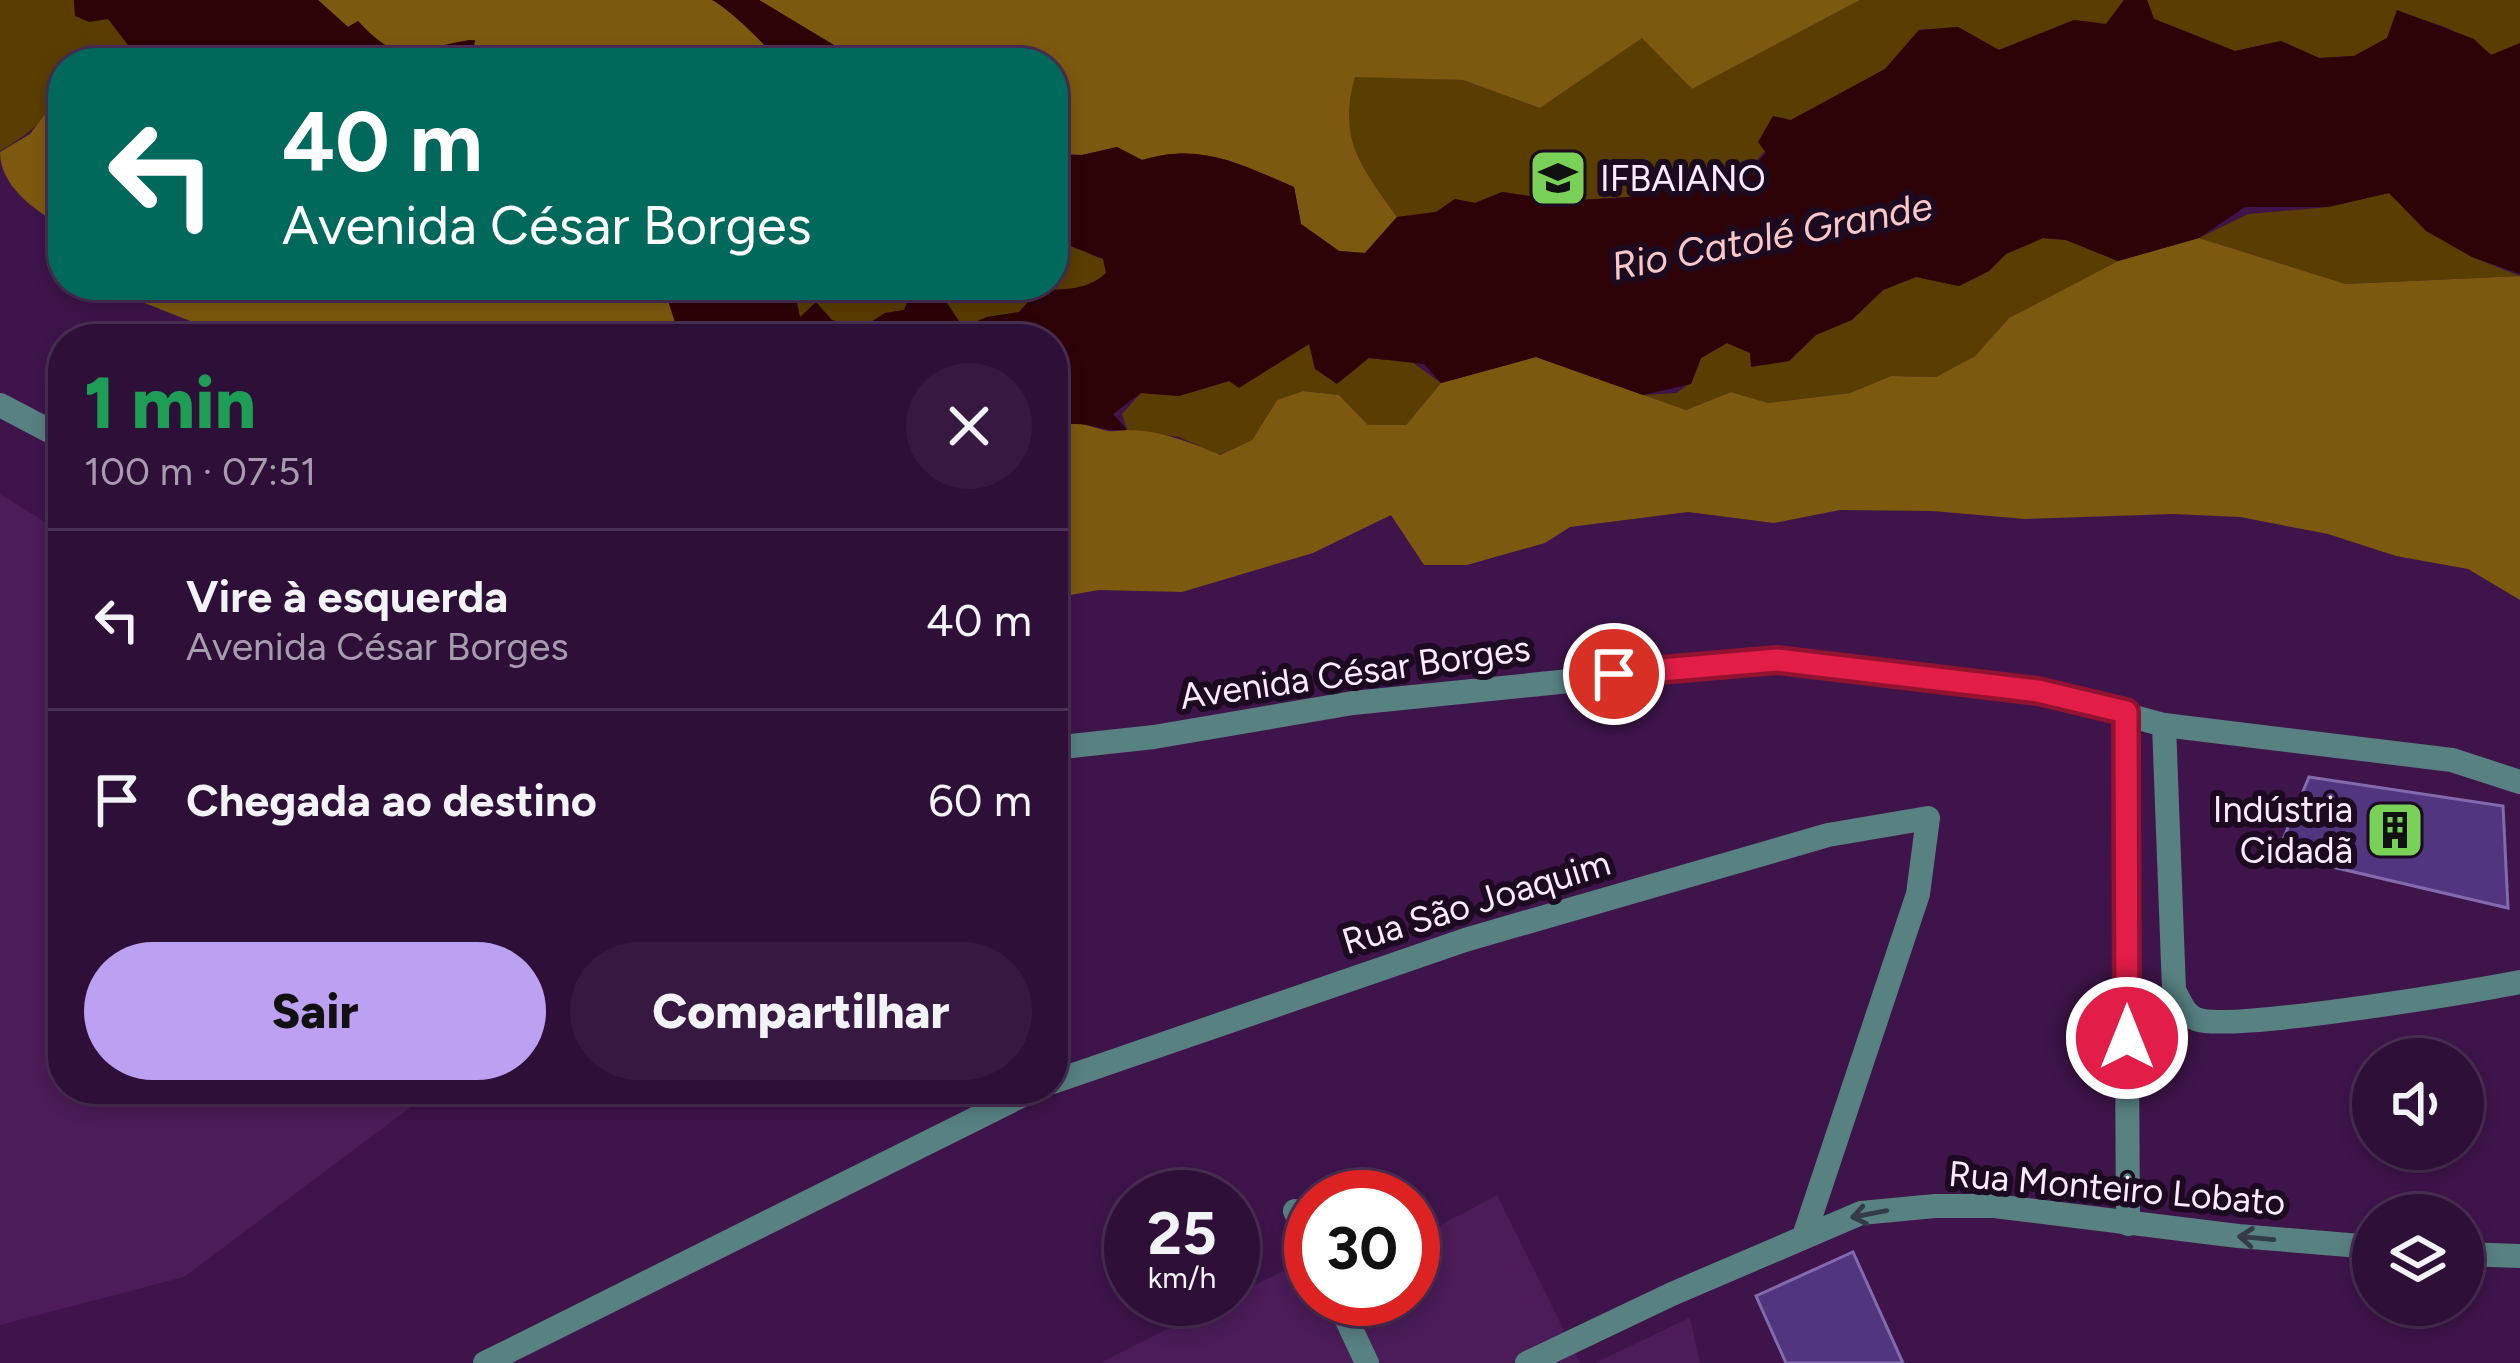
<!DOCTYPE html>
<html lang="pt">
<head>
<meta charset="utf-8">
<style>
	:root { --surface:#2e0f38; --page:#361840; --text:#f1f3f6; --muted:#a79cae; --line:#492f53; --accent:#bca0f2 }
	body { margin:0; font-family:Figtree,sans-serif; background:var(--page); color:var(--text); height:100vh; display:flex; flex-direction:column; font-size:45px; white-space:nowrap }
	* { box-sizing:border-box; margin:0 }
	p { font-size:39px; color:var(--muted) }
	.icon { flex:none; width:66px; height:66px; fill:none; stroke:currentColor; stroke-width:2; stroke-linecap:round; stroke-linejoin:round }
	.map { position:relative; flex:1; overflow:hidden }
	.panel { position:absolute; left:48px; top:324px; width:1020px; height:780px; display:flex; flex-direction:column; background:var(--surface); border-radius:48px; box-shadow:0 6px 18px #0003,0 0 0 3px var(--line) }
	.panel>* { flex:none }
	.banner { position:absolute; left:48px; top:48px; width:1020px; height:252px; border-radius:48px; box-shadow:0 6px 18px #0003,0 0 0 3px var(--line); background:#00695c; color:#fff; overflow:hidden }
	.tools { position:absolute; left:2352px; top:1038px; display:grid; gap:24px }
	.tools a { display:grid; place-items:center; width:132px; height:132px; border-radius:50%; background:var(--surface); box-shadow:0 6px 18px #0003,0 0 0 3px var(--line); font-size:60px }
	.speed { position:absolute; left:1104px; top:1170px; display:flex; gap:24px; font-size:60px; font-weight:700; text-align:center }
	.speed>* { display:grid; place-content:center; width:156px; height:156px; border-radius:50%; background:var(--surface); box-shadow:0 6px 18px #0003,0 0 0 3px var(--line); line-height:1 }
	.speed small { font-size:30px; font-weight:400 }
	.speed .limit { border:18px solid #d22; background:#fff; color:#111 }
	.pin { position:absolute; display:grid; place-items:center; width:102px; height:102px; color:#fff; margin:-51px; border:6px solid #fff; border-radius:50%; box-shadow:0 3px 12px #0007 }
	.me { position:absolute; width:132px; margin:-66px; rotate:0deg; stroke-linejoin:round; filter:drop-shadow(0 0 9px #0008) }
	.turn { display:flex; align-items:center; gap:42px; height:252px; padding:0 36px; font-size:54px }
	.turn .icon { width:156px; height:156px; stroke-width:2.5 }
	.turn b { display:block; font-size:84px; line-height:102px }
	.round { display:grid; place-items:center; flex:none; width:126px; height:126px; border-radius:63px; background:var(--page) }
	.summary { display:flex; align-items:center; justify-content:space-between; height:204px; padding:0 36px }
	h1 { font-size:72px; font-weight:800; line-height:90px; color:#1e9e55 }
	.primary-button { display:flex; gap:24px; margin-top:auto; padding:24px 36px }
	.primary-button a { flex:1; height:138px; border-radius:72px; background:var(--accent); color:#111; font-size:48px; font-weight:800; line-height:138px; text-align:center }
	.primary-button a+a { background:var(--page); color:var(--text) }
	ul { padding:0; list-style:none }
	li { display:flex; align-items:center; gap:36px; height:180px; padding:0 36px; border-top:3px solid var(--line) }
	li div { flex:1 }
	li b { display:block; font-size:45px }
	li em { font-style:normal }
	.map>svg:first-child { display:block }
	.built { fill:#4b1c58 }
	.green { fill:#5a3d00 }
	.forest { fill:#7d580f }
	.water { fill:#2e0308 }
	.building { fill:#51357e; stroke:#816bae; stroke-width:3 }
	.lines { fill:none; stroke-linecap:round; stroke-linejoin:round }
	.minor { stroke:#588182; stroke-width:24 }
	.tertiary { stroke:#588182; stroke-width:24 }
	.oneway { stroke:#343a48 }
	.route-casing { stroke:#92132f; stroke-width:30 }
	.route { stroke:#e11d48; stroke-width:21 }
	.labels { text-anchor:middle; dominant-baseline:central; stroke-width:12; stroke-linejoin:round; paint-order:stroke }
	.poi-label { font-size:36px; fill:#faebff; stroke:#1c0a21; text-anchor:start }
	.street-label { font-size:36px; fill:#faebff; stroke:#1c0a21 }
	.water-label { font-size:39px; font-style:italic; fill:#fbc7c7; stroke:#1c0a21 }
</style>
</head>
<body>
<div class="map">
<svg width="2520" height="1363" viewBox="0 0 2520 1363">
	<rect width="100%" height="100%" fill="#3e144a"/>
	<!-- built -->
	<g class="built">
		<polygon points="0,494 63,533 63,1089 435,1089 184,1277 0,1325"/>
		<polygon points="1497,1195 1580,1363 1100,1363 1291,1267 1311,1265 1311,1299 1413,1299 1413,1240"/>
		<polygon points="1690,1318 1700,1363 1595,1363 1689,1318"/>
	</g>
	<!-- green -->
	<g class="green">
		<path d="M0,0h74l1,16 33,2 34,45h-79c0,44 -26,67 -63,88z"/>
		<path d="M1860,0h264l-18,24 -32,-4 -75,30 -41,-23 -39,3 -34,39 -94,51 -61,72 -82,-19 -3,23 -80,5 -63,-9 -27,11 -20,-4 -19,13 -39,5c-35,-50 -60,-77 -43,-141l109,4 77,28 102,-71 50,52z"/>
		<polygon points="2147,0 2520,0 2520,43 2492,55 2448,28 2398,11 2387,38 2354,56 2319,58 2281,41 2235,51 2154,19"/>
		<polygon points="2389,193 2472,257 2520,276 2346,284 2199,238 2248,214 2328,207"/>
		<path d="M1053,213c11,18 25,40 51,46l2,14c-19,18 -42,17 -67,17l-20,22 -32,5 -24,11 -28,-43h118z"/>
		<polygon points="2043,238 2066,240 2118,261 2009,318 1975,356 1936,377 1891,376 1850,393 1768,403 1731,392 1686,410 1643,395 1676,393 1691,383 1701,358 1727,343 1751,353 1751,366 1789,361 1816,335 1852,319 1883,290 1916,277 1959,286 1989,271 2006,254"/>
		<polygon points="793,285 914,285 904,310 885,313 860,329 832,320 800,318"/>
		<polygon points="1309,344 1369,358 1412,362 1441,383 1406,425 1368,425 1339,395 1303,391 1277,400 1252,440 1219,455 1179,437 1127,430 1122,414 1141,393 1179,396 1229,381 1239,387"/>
	</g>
	<!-- forest -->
	<g class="forest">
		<path d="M318,0h394c15,7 60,49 66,63h-221l-39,-8 -8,8h-16l-22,-9 3,-13 -7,-1 -58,15 -33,-13 -19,-21 -10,6z"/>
		<path d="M759,0h1101l-168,89 -50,-51 -102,70 -77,-28 -108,-3c-18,63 7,90 42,140l-32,36 -26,-2 -38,-27 -7,-37c-54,-23 -93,-45 -152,-27l-25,-13 -35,8 -29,-1v-91h-156l-9,-6 -29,4z"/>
		<path d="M63,91v135c-28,-15 -63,-40 -63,-74l30,-18z"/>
		<path d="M2199,238l147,46 174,-8v324l-52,-31 -72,-13 -68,-22 -88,-17 -67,-3 -148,5 -93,-8 -92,-1 -66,13 -86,-11 -118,15 -25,16 -78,22h-43l-33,-50 -78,38 -131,39 -83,-2 -46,8v-168c23,-13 32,-4 55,1 8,1 10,-1 19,-1 33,0 63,12 93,25l32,-15 25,-40 26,-9 36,4 29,30h38l35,-42 95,-26 150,53 45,-18 37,11 82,-10 41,-17 45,1 39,-21 34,-38 109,-57z"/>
		<polygon points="124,285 663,285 676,326 693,322 718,339 236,339 124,295"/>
	</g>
	<!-- water -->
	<g class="water">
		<path d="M74,0h244l30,27 10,-6c52,55 58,23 117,19l-3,14 22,9h-352l-34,-44 -19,3 -14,-6z"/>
		<path d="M712,0h47l100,60 30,-3 8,6h-119c-5,-13 -51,-56 -66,-63z"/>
		<path d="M2124,0h23l7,19 81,32 46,-10 38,17 35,-2 33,-18 10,-28 77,29 17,16 29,-12v231l-48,-17 -46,-26 -37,-38 -61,14h-83l-46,31 -81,23 -52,-21 -23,-2 -37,16 -17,17 -30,15 -43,-9 -33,13 -31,30 -36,15 -27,26 -38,6 -1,-14 -23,-10 -26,15 -10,26 -48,11 -107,-38 -95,26 -17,-19 -55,-6 -32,26 -22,-15 -6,-25 -70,44 -10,-7 -50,15 -38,-3 -28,21 14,16c-28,3 -47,-15 -74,0v-91h-335l-25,-17 -16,5 -14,-42h130l7,32 16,-15 16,18 28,9 25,-16 19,-3 10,-25h21l28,42 24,-10 32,-5 20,-22c25,-1 48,1 67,-17l-3,-14 -45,-18 -1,-25 -4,-3v-59l29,1 35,-8 25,13c59,-18 98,4 152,27l7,37 38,27 26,2 32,-36 39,-5 19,-13 20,4 27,-11 63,9 79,-5 3,-23 83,19 36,-39 -8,-11 15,-26 18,4 94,-51 34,-39 39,-3 41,23 75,-30 32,4z"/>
	</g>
	<!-- building -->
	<g class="building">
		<polygon points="2309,777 2503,806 2508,908 2277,854"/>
		<polygon points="1853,1252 1903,1363 1786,1363 1756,1296"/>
	</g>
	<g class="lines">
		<!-- minor -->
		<g class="minor">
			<polyline points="2125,712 2128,1224"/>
			<path d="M2164,725l10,265c6,11 10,24 22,29 31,14 277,-28 324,-37"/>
			<polyline points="1053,1082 1465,940 1828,835 1928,818 1918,894 1804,1236"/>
			<polyline points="1295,1211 1311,1244"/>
			<polyline points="2463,1254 2520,1256"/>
			<polyline points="1337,1299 1367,1363"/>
			<polyline points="485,1363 1035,1089"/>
			<polyline points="1527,1363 1672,1294 1861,1213 1935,1206 1994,1206 2238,1236 2373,1247"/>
		</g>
		<!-- tertiary -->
		<g class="tertiary">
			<polyline points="0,405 63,438"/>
			<polyline points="1053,748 1154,737 1353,703 1777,660 2038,691 2164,725 2452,760 2520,782"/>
		</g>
	</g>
	<!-- one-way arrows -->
	<defs><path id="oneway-shaft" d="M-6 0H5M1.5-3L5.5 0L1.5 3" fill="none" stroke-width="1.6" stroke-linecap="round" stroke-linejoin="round" transform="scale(3)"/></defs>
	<g class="oneway">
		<use href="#oneway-shaft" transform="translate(1869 1214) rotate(169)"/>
		<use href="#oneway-shaft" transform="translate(2256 1238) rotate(-175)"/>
	</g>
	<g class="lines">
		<defs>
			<polyline id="route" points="1614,674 1777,660 2038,691 2126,712 2127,1038"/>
		</defs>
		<!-- route casing -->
		<use href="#route" class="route-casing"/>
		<!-- route -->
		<use href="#route" class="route"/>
	</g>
	<!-- icons -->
	<defs>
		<symbol id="school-square" viewBox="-11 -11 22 22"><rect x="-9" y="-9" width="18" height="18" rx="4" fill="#79d158" stroke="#1c0a21"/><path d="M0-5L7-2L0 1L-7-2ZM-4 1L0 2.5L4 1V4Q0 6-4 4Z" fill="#111"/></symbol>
		<symbol id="building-square" viewBox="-11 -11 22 22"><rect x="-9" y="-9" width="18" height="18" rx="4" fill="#79d158" stroke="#1c0a21"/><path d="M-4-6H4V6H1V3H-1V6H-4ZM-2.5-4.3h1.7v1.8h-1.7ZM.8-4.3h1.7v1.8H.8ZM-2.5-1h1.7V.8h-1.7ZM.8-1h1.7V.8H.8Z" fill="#111"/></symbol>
	</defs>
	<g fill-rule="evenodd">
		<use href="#school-square" x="1525" y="145" width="66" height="66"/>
		<use href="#building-square" x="2362" y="797" width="66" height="66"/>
	</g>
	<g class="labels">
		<!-- poi labels -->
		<g class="poi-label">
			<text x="1600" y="178">IFBAIANO</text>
			<text x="2353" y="809" text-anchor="end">Indústria<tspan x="2353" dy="41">Cidadã</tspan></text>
		</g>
		<!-- street labels -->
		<g class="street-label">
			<text transform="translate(1355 672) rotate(-8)">Avenida César Borges</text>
			<text transform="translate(1476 902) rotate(-17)">Rua São Joaquim</text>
			<text transform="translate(2117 1188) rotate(5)">Rua Monteiro Lobato</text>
		</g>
		<!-- water labels -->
		<g class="water-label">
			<text transform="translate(1772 236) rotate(-11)">Rio Catolé Grande</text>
		</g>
	</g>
</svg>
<div class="tools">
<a><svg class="icon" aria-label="sound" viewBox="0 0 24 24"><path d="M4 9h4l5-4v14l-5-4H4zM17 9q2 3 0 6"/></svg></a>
<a><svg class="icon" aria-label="layers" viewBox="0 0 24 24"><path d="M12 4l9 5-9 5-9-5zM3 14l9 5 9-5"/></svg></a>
</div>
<div class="speed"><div>25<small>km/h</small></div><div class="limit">30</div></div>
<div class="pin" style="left:1614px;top:674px;background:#d93025"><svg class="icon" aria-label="arrive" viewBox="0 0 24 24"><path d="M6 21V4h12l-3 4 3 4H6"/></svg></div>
<svg class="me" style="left:2127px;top:1038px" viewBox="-20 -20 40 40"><circle r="17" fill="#e11d48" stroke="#fff" stroke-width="3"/><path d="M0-11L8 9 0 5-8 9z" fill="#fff"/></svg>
<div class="banner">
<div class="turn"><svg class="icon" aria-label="left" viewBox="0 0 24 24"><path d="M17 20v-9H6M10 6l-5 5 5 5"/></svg><div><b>40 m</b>Avenida César Borges</div></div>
</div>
<section class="panel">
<div class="summary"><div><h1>1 min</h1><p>100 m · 07:51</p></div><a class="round"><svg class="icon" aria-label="close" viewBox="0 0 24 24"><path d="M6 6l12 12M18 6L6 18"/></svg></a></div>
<ul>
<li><svg class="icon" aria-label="left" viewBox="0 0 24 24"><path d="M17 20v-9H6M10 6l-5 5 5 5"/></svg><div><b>Vire à esquerda</b><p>Avenida César Borges</p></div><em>40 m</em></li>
<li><svg class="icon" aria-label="arrive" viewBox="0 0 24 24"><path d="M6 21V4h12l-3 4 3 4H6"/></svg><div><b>Chegada ao destino</b></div><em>60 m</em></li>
</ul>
<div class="primary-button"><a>Sair</a><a>Compartilhar</a></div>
</section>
</div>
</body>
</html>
